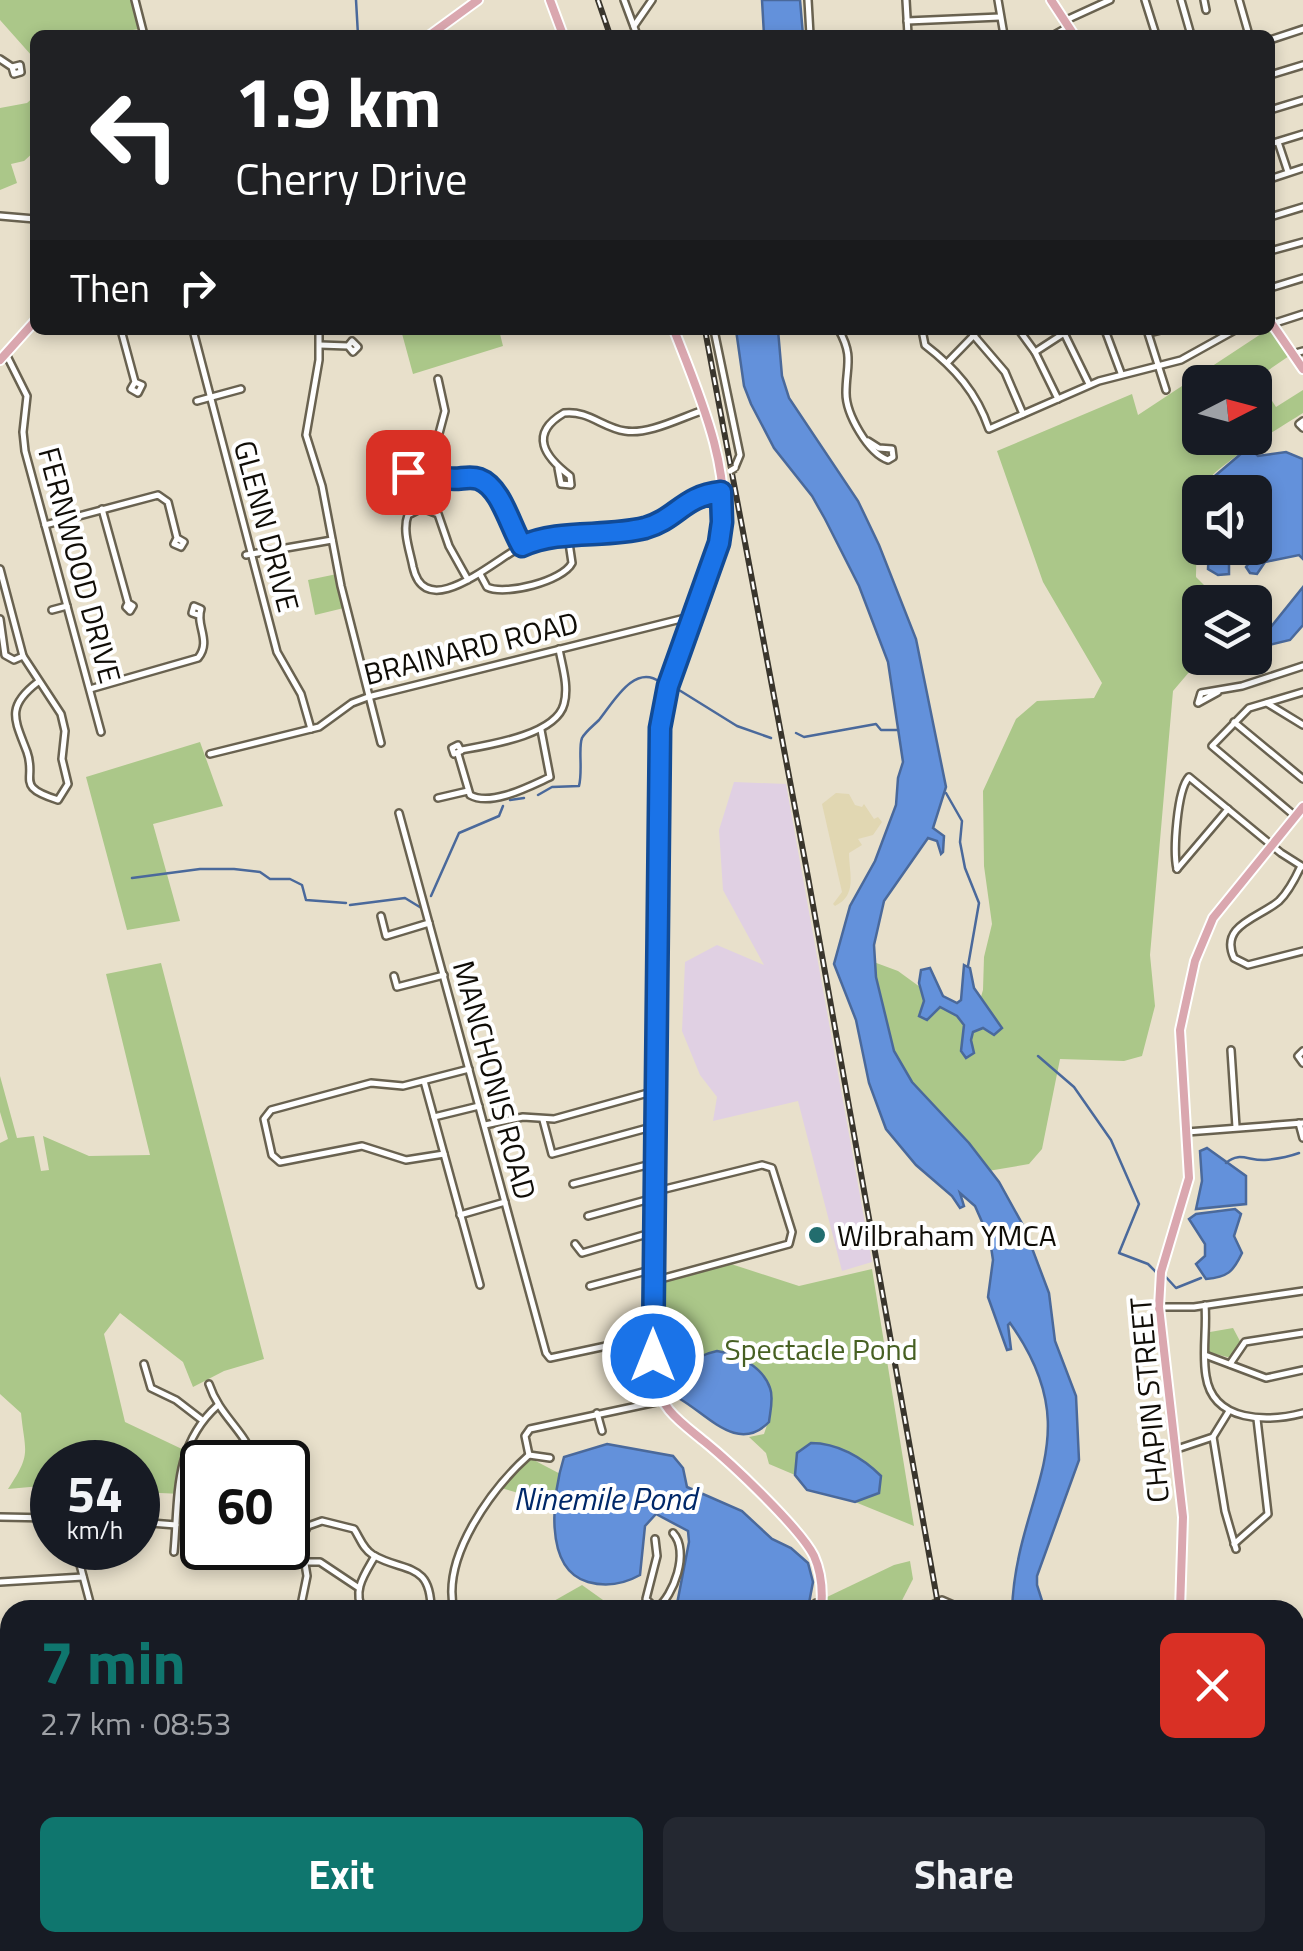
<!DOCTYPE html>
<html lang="en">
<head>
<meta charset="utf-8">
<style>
	:root { --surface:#171b24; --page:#242831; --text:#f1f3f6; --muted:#9ea1a6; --accent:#0f766e }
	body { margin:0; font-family:"Titillium Web",sans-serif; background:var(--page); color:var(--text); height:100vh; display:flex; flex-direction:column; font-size:38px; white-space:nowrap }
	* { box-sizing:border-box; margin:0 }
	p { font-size:32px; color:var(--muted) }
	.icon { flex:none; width:55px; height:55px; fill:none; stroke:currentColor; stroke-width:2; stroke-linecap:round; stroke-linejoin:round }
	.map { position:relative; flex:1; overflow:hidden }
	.drawer { position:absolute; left:0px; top:1600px; width:1305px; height:352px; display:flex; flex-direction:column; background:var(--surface); border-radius:30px 30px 0 0; box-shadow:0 5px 15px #0003 }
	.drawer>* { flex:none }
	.banner { position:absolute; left:30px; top:30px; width:1245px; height:305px; border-radius:15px; box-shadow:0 5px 15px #0003; background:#202124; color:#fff; overflow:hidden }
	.needle { width:65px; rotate:84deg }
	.tools { position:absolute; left:1182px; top:365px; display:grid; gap:20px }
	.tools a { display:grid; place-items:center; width:90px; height:90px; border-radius:15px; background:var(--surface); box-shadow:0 5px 15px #0003; font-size:50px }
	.speed { position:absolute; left:30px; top:1440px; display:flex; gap:20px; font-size:50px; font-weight:700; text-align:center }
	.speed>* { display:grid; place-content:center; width:130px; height:130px; border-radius:50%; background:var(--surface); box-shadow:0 5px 15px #0003; line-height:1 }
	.speed small { font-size:25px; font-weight:400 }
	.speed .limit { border:5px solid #111; border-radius:15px; background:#fff; color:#111 }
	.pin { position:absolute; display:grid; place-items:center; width:85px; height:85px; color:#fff; margin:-42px; border-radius:20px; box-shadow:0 5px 15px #0006 }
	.me { position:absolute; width:110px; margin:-55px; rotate:0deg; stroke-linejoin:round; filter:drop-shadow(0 0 8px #0008) }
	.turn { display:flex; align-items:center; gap:35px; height:210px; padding:0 40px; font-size:45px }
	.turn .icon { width:130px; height:130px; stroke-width:2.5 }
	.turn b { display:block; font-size:70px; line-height:85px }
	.then { display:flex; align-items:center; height:95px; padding:0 40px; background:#0003; gap:20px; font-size:38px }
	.round { display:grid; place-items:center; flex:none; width:105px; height:105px; border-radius:15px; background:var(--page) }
	.overview { display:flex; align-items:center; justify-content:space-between; height:170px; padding:0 40px }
	h1 { font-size:60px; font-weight:700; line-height:75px; color:var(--accent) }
	.button { display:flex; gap:20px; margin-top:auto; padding:20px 40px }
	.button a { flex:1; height:115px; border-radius:15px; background:var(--accent); color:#fff; font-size:40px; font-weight:700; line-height:115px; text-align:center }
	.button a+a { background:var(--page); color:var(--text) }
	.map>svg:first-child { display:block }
	.industrial { fill:#e0d0e3 }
	.green { fill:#abc789; fill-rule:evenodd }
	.sand { fill:#e1d7b2 }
	.water { fill:#6391db; stroke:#4a699b; stroke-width:2.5 }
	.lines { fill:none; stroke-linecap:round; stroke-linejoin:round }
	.stream { stroke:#4a699b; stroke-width:2.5 }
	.minor-casing { stroke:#696250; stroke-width:10 }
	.major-casing { stroke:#fff; stroke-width:12 }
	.highway-casing { stroke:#fff; stroke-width:15 }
	.minor { stroke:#fff; stroke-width:5 }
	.major { stroke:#daa7af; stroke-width:8 }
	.highway { stroke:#c16c79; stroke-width:10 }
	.rail-casing { stroke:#3a362d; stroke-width:6 }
	.rail { stroke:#fff; stroke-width:2.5; stroke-dasharray:8; stroke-linecap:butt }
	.minor-bridge-casing { stroke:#696250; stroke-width:10; stroke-linecap:butt }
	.minor-bridge { stroke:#fff; stroke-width:5 }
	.route-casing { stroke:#114b97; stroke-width:25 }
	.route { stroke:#1a73e8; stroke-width:18 }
	.poi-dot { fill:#226d6e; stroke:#fff; stroke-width:4 }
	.labels { text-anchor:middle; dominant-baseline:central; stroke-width:8; stroke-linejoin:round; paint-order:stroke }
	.street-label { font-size:30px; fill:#100d07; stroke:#fff }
	.poi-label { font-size:30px; fill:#100d07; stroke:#fff; text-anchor:start }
	.park-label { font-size:30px; fill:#476023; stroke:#fff }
	.water-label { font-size:32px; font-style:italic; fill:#002869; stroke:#fff }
</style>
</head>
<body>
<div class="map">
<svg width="1303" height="1951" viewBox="0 0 1303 1951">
	<rect width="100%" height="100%" fill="#e8e0cb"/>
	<!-- industrial -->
	<polygon class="industrial" points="734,782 786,784 872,1262 842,1271 798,1101 713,1121 717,1097 700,1075 682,1031 685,962 717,945 764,965 723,890 719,830"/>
	<!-- green -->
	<g class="green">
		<polygon points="0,0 132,0 139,29 120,32 119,35 35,35 35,64 32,56 0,20"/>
		<polygon points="35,96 35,151 24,161 11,164 17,183 0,190 0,108 27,103"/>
		<path d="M1270,328l19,28 -32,22 19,29 27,-17v23c-22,14 -92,55 -102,76 -6,12 -4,70 -5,88l9,9 64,9 3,4 -17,16v-13h-55l1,56 -28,33 -23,264 5,51 -13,50 -18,5 -64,-2 -18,90 -13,15 -41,7 -91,-104 -26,-106 27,10 44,32 35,7 6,-20 1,-33 8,-33 -8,-58 -1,-75 33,-72 21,-18 57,-3 8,-15 -59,-101 -46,-131 135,-57 6,21zM1200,382h55v56h-55z"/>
		<polygon points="401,330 499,330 503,346 413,374"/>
		<polygon points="337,574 344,608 315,615 308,580"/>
		<polygon points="200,742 223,806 153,824 180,921 127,930 86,777"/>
		<path d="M161,963l103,396 -40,12 -31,16 -10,-25 -63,-49 -16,21 21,88 59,28 -7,22 25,6v25l-20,-2v-7l-44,-2v-30h-86v23l-44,4c24,-36 17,-36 13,-76l-21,-19v-251l8,-4 -8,-27v-36l17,62 17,-2 7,35 8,-1 -6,-34 46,20 61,-1 -44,-181z"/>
		<path d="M731,1264l68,22 73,-17 42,257 -59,-24 24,-9 -15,-31 -10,-5 -57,-4 -2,22 -26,-11 -3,-11 -17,-16 15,-3 6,-18 -17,-51c-44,-23 -59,-8 -88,26l-4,-8 2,-101z"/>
		<polygon points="1233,1328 1241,1343 1231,1358 1208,1352 1210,1332"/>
		<polygon points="528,1457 568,1478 553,1503 501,1488"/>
		<polygon points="910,1561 913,1579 897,1610 826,1610 827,1597 894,1565"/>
		<polygon points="582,1585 617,1610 547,1610 545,1606"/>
		<polygon points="243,1943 245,1951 154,1950 190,1943"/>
	</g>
	<!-- sand -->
	<path class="sand" d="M836,793l13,1 6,11 7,2 2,-3 10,15 4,-2 4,5 -9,13 -15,4 4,6 -13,8c0,20 9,42 -14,53l-2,-2 9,-12 -20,-88z"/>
	<!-- water -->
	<g class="water">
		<polygon points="762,0 800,0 803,35 764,35"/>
		<path d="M736,330h42l4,46 7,22 69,103 21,44 37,94 30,148 -13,41 11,8 -1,16 -2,2 -4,-13 -9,-3 -44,63 -10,44 2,32 18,74 18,31 57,61 30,39 25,45 25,66 6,48 21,55 3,64 -42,116v9l8,25h-33c4,-118 80,-172 -2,-287l-2,2 3,24 -4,1 -19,-53 5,-37 -3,-20 -15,-34 -15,-13 4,13 -4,2 -8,-12 -36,-31 -30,-36 -17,-46 -13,-63 -22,-56 16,-58 25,-45 21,-56 2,-27 5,-16 -15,-100 -29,-76 -34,-67 -13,-23 -38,-48 -23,-44 -7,-18z"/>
		<polygon points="1249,447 1258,456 1286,452 1303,459 1303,559 1299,555 1265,562 1257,574 1250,573 1246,567 1255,555 1242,549 1229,555 1229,574 1218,575 1208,569 1209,548 1255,548 1255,492 1221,492 1203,486"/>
		<polygon points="1303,587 1303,625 1290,640 1265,646 1262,638"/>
		<polygon points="964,965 970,968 974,988 1002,1028 994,1035 983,1028 973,1032 971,1040 974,1053 966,1058 961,1051 964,1025 957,1016 940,1007 927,1020 919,1016 924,1001 919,983 921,970 930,968 943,996 957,1003 961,1000"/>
		<polygon points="1207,1148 1246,1176 1246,1204 1196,1209 1202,1181 1200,1151"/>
		<path d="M1235,1209l6,5 -7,22 8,17c-9,19 -14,24 -36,26l-10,-15 9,-8v-12l-16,-25 7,-5z"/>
		<path d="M717,1351c21,3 46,16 53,37 4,10 0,24 -1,34 -31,32 -61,-7 -89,-23 -7,-26 13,-43 37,-48z"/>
		<path d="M811,1443c26,0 51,14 70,33l-2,17 -24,9 -48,-12 -12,-15 2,-22z"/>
		<path d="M607,1444l66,12 10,12 4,19 55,24 30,28 19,9 17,15 5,19 -4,21 -18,7h-109l-5,-6 12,-62 -1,-11 -32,-17 -11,12 -5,49c-16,9 -34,12 -52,7 -46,-13 -35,-90 -24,-125z"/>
	</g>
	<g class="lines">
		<!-- stream -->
		<g class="stream">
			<polyline points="356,0 358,35"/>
			<polyline points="679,690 737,726 771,738"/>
			<polyline points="796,733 804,737 876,724 881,730 898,730"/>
			<polyline points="946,793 962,821 960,842 965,868 979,903 968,966"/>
			<path d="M538,795l14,-8 27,-1c4,-16 -1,-38 3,-48 4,-7 11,-12 17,-18 14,-17 35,-57 61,-38"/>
			<polyline points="510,800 524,798"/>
			<polyline points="132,878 200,869 234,869 260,872 270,879 290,879 302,885 306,900 346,903"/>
			<polyline points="431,896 459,833 499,816 503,806"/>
			<polyline points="350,905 405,898 423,909"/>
			<polyline points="1038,1056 1074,1087 1111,1140 1139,1204 1119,1253 1148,1264 1157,1273"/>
			<path d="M1226,1163c13,-12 23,-2 39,-3 12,-1 23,-3 34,-7"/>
			<polyline points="1165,1276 1176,1288 1201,1278"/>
			<polyline points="0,1891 10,1888"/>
		</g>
		<defs>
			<g id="minor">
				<polyline points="135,0 144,35"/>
				<polyline points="624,0 637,35"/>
				<polyline points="808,0 810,35"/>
				<polyline points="906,0 908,35"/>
				<polyline points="998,0 1004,35"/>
				<polyline points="1145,0 1156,35"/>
				<polyline points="1181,0 1191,35"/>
				<polyline points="1204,0 1206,10"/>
				<polyline points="1239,0 1249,35"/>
				<polyline points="907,21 1000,17"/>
				<polyline points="1064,21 1110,0"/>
				<polyline points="634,26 652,0"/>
				<polyline points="1054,35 1068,27"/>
				<polyline points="1270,40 1303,29"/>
				<polyline points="0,59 12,67 14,74 21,72 20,65 12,67"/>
				<polyline points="1270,75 1303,65"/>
				<polyline points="1270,110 1303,100"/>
				<polyline points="1278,142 1288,172"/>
				<polyline points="1270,144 1303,134"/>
				<polyline points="1270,179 1303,168"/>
				<polyline points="0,216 35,219"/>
				<polyline points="1270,217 1303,207"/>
				<polyline points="1270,251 1303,242"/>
				<polyline points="1270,288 1303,278"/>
				<polyline points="1272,324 1303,314"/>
				<polyline points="121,330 135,382 142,385 138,393 131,389 135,382"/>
				<polyline points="193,330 277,652 301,694 311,729"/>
				<polyline points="319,330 319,360 306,435 322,486 341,586 381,743"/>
				<polyline points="714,330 740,455 735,467"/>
				<path d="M839,330c15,27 7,36 7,63 0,21 22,60 42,67l5,-3 -1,-8 -13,-1 -11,-7"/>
				<path d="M922,330l3,15c30,23 52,48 64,84l110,-48 82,-21 54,-30"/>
				<polyline points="969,330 1005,372 1023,414"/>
				<polyline points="1019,330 1035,352 1058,399"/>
				<polyline points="1105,330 1121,373"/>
				<polyline points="1147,330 1166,390"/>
				<polyline points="1064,333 1089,384"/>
				<polyline points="1149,333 1161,330"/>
				<polyline points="320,345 348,346 353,352 358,347 352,341 348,346"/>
				<polyline points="1035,352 1069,330"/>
				<polyline points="6,354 27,396 23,432 25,451 101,732"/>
				<polyline points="1292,354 1303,351"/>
				<polyline points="947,363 979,330"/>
				<polyline points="197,401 241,389"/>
				<polyline points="1303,421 1299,424 1303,428"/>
				<path d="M558,468l3,16 10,1 -1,-9c-25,-19 -42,-42 -6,-63 24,-3 39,15 61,18 24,4 57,-14 79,-21"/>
				<polyline points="429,471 445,411 438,379"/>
				<polyline points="102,509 128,603 133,606 130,611 126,607 128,603"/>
				<polyline points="412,511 397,482 416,469 453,479 469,477 486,482 498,494 521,547"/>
				<polyline points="45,525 158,495 168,502 177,538 184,542 181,547 174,544 177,538"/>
				<polyline points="246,555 332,540"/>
				<path d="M0,569l23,87 38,58 4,17 -3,28 6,25 -10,16c-44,-14 -21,-20 -31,-48 -12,-32 -22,-45 11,-70"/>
				<path d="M480,574l7,13c18,9 76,-6 85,-24l-4,-27"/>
				<path d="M468,580l-19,-34 -11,-32 -16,-6 -14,7c-6,16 2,36 5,52 13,59 86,-12 113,-23 37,-16 82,-6 121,-17 31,-9 37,-31 74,-35"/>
				<polyline points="52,610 67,606"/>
				<polyline points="0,619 5,655 14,660 23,656"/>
				<path d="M90,689l108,-31c14,-17 -3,-33 3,-49l-7,-3 -2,7 6,2"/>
				<polyline points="1218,692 1198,703 1201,693 1242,686 1303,666"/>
				<polyline points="1267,703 1303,725"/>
				<polyline points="1234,722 1303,779"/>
				<polygon points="458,745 461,751 454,754 452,748"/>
				<path d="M461,750c28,-5 95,-15 103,-46 5,-18 -2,-38 -5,-55"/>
				<polyline points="210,754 319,727 352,703 368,697 693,616"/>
				<path d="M458,754l12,41c21,12 60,-9 80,-18l-9,-47"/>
				<polyline points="438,798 468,791"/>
				<polyline points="399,813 546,1353 550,1358 653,1336"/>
				<polyline points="1295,816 1212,746 1249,708 1303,692"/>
				<path d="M1301,866c-6,13 -12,25 -22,35 -20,17 -60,24 -45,57l14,7 55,-14"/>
				<path d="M1177,869c-4,-18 0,-79 12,-92l92,76 22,14"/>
				<polyline points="1177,869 1228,809"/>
				<polyline points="381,916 386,936 429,923"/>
				<polyline points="394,976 397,987 444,975"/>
				<polyline points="1231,1050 1236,1127"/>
				<polyline points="1303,1051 1298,1056 1303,1063"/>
				<polyline points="424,1081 480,1285"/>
				<polyline points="434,1117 479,1106"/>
				<polyline points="543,1120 552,1154 655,1126"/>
				<polyline points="1299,1123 1303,1138"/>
				<polyline points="485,1125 523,1117 554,1119 655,1091"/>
				<polyline points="1187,1132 1303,1123"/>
				<polyline points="444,1154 406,1160 362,1146 280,1162 272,1155 264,1119 271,1110 371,1083 403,1086 469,1069"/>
				<polyline points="573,1184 655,1163"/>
				<polyline points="460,1215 505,1202"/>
				<polyline points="588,1216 650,1199 661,1190 762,1165 772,1168 792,1232 789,1244 657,1280"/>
				<polyline points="575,1244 582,1253 654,1232"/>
				<polyline points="590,1286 654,1269"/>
				<path d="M1205,1305c2,24 -3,48 1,71 7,47 62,46 97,37"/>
				<polyline points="1159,1307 1194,1307 1303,1291"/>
				<polyline points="1205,1355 1266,1378 1303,1370"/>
				<polyline points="144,1364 151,1388 176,1400 202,1420"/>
				<polyline points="1230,1364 1245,1342 1303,1333"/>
				<path d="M209,1384c11,33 35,45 46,77l5,1"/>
				<polyline points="597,1413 602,1431"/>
				<polyline points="1213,1437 1225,1511 1236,1549"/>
				<polyline points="1174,1450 1213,1437 1229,1411"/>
				<polyline points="529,1455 525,1436 530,1429 661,1401"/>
				<polyline points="529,1455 550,1458"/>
				<polyline points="0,1517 52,1518"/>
				<polyline points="138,1522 176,1525"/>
				<path d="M655,1539l2,17 -11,43 10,10c18,-13 34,-58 17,-76"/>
				<polyline points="1234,1544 1268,1514 1257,1419"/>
				<path d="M174,1552c5,-54 -1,-106 43,-146"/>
				<polyline points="79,1561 92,1610"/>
				<polyline points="306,1562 320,1562 359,1588"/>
				<polyline points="0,1582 83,1577"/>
				<path d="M300,1610l7,-34 -6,-37 7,-13 14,-5 32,8c6,9 9,20 19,26 31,18 58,6 58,55"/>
				<path d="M363,1610c-11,-20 2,-36 12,-54"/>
				<path d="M454,1610c-13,-53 38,-122 75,-155"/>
				<polyline points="812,1610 816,1603"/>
				<polyline points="923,1610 942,1600 965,1610"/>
				<polyline points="0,1644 10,1686"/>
				<polyline points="1295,1651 1303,1692"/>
				<polyline points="1295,1651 1297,1632 1303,1629"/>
				<polyline points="1295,1765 1303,1756"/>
				<polyline points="280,1942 298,1951"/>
				<polyline points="896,1942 899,1951"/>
				<polyline points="1013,1942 1016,1951"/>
				<polyline points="1247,1942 1250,1951"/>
				<polyline points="494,1951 496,1942"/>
			</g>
			<g id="major">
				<polyline points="550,0 563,35"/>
				<polyline points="1051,0 1074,35"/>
				<polyline points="430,35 478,0"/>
				<polyline points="1270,321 1303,369"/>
				<path d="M674,330c23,59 61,144 46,208 -14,65 -53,123 -60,191l-6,647c5,33 28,47 51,66 27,22 95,86 109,114 8,18 9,35 7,54"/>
				<polyline points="0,360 35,321"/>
				<polyline points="1180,1610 1183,1517 1159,1307 1161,1272 1189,1178 1180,1030 1195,961 1213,918 1303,807"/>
				<polyline points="0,1763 10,1764"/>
				<polyline points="1066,1951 1075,1942"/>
			</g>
			<polyline id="highway" points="977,1942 980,1951"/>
		</defs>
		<!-- minor casing -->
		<use href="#minor" class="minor-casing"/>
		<!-- major casing -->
		<use href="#major" class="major-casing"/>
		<!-- highway casing -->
		<use href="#highway" class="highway-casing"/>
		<!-- minor -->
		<use href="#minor" class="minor"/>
		<!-- major -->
		<use href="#major" class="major"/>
		<!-- highway -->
		<use href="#highway" class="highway"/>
		<defs>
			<g id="rail">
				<polyline points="598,0 610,35"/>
				<polyline points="705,330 808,877 939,1610"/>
				<polyline points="999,1942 1001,1951"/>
			</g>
		</defs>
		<!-- rail casing -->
		<use href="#rail" class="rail-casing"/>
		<!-- rail -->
		<use href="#rail" class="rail"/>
		<defs>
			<polyline id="minor-bridge" points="730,471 735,468"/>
		</defs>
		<!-- minor-bridge casing -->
		<use href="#minor-bridge" class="minor-bridge-casing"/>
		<!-- minor-bridge -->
		<use href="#minor-bridge" class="minor-bridge"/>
	</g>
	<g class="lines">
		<defs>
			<path id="route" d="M408,472c15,-5 25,2 39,6 11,3 21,-3 32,1 22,8 31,47 43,67 37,-17 83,-8 123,-18 32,-9 38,-32 76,-36l1,30 -3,21 -51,143 -8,42 -7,628"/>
		</defs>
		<!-- route casing -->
		<use href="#route" class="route-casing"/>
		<!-- route -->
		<use href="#route" class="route"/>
	</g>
	<!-- markers -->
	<circle class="poi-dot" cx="817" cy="1235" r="10"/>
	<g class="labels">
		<!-- street labels -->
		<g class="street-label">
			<text transform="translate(267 526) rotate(75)">GLENN DRIVE</text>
			<text transform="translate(80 565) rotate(75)">FERNWOOD DRIVE</text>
			<text transform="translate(471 648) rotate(-14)">BRAINARD ROAD</text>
			<text transform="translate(495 1080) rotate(75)">MANCHONIS ROAD</text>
			<text transform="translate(1149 1400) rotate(-95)">CHAPIN STREET</text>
		</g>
		<!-- poi labels -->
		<g class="poi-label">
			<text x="837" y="1235">Wilbraham YMCA</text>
		</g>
		<!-- park labels -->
		<g class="park-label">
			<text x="821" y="1349">Spectacle Pond</text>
		</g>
		<!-- water labels -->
		<g class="water-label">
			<text x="605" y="1498">Ninemile Pond</text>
		</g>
	</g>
</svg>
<div class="tools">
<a><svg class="needle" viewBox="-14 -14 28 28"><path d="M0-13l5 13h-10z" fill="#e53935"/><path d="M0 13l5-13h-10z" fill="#9ea1a6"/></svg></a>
<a><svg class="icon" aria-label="sound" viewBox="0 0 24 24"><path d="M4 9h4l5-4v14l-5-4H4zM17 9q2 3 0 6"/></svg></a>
<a><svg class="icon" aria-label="layers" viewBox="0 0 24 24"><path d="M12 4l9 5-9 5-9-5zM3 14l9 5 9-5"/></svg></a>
</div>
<div class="speed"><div>54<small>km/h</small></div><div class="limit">60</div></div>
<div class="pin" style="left:408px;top:472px;background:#d93025"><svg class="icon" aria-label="arrive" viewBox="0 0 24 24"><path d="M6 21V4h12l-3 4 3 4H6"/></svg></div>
<svg class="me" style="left:653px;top:1356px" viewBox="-20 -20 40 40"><circle r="17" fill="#1a73e8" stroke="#fff" stroke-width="3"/><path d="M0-11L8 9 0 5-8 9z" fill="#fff"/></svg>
<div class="banner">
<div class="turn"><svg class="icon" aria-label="left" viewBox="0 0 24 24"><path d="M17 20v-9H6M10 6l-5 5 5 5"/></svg><div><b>1.9 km</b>Cherry Drive</div></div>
<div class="then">Then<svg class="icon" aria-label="right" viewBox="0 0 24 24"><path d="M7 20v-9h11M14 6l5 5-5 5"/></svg></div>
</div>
<section class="drawer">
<div class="overview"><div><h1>7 min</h1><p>2.7 km · 08:53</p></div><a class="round" style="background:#d93025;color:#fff"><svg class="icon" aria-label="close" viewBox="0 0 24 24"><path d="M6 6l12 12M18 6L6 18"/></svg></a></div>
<div class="button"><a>Exit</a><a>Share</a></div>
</section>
</div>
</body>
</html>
